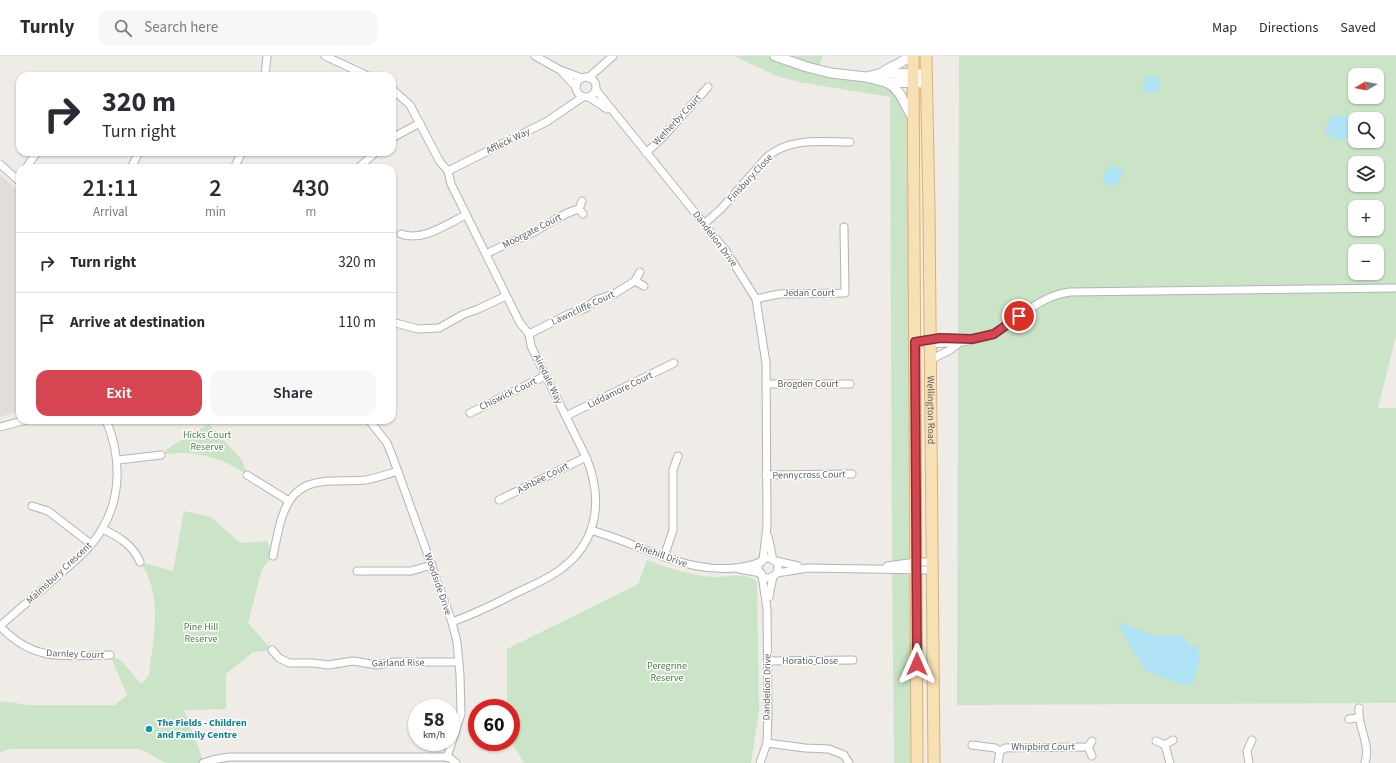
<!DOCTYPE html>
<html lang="en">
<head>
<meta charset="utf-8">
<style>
	:root { --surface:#fff; --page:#f7f7f7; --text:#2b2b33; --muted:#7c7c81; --line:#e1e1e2; --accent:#d54652 }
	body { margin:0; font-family:"Source Sans 3",sans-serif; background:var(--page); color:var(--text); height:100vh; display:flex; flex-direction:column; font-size:15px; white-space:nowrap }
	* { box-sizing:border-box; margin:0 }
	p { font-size:13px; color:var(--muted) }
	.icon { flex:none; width:22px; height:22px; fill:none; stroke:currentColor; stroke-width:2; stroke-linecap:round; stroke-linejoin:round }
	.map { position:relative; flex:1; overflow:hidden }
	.panel { position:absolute; left:16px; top:108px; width:380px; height:260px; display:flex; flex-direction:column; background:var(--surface); border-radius:12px; box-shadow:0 1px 3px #0004 }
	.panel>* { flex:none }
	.hud { position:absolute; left:16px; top:16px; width:380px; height:84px; border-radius:12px; box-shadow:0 1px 3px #0004; background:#fff; color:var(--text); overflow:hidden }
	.needle { width:26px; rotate:261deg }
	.fabs { position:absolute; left:1348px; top:12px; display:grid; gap:8px }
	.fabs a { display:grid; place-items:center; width:36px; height:36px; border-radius:8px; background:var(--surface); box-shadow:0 1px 3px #0004; font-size:20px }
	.speed { position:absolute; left:408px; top:643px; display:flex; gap:8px; font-size:20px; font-weight:700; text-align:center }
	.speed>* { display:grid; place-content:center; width:52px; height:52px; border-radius:50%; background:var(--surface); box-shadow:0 1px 3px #0004; line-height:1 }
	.speed small { font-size:10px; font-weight:400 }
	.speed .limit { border:6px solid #d22; background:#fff; color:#111 }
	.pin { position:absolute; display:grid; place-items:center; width:34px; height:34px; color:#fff; margin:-17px; border:2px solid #fff; border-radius:50%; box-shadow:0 1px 4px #0007 }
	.me { position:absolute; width:44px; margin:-22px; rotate:0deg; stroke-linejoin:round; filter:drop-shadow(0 0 3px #0008) }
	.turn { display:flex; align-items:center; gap:14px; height:84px; padding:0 20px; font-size:18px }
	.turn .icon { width:52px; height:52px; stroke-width:2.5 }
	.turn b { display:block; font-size:28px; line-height:34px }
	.eta { display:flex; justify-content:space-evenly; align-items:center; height:68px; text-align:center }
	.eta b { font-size:24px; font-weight:600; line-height:28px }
	.primary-button { display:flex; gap:8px; margin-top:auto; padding:8px 20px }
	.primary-button a { flex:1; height:46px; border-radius:12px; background:var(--accent); color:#fff; font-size:16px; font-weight:600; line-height:46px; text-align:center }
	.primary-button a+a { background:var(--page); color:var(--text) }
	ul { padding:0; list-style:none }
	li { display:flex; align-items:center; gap:12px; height:60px; padding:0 20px; border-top:1px solid var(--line) }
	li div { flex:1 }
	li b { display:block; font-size:15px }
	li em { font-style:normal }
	header { display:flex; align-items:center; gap:24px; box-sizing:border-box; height:56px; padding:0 20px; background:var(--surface); border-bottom:1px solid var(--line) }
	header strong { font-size:19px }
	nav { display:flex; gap:22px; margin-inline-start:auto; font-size:14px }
	.search { width:280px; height:36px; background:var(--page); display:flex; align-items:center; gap:10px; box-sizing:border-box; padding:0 14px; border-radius:12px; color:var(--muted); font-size:15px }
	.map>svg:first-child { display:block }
	.education { fill:#e1ddd8 }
	.green { fill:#cbe3c7; fill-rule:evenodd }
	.water { fill:#b0e2f5 }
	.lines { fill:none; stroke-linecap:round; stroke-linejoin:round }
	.street-casing { stroke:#b2b4b7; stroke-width:9 }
	.secondary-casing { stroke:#b3b6ba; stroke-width:11 }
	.primary-casing { stroke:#e1ae6d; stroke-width:13 }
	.street { stroke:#fff; stroke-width:7 }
	.secondary { stroke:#fff; stroke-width:9 }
	.primary { stroke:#f6e1b5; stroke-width:11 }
	.route-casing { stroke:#8a2e35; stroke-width:10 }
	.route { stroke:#d54652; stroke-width:7 }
	.culture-dot { fill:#0f9aa8; stroke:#fff; stroke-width:1.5 }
	.labels { text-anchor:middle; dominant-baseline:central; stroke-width:3; stroke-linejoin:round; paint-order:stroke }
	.street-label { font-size:10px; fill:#5e6265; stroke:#fff }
	.park-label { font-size:10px; fill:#488240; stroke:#fff }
	.culture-label { font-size:10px; font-weight:bold; fill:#0d838f; stroke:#fff; text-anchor:start }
</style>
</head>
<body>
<header>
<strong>Turnly</strong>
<div class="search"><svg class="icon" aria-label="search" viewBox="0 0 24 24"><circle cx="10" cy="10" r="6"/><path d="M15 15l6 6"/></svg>Search here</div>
<nav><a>Map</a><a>Directions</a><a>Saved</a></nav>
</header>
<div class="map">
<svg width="1396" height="707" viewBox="0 0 1396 707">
	<rect width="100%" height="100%" fill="#efece7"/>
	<!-- education -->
	<polygon class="education" points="0,118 20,136 20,355 0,361"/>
	<!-- green -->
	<g class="green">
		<polygon points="734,0 823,0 818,13 885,26 914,63 916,506 892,511 890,41 799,26 779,21"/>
		<path d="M959,0h437v280l-18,72h18v295l-439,2zM1355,19h22v22h-22zM1355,63h22v22h-22zM1355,107h22v22h-22zM1355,151h22v22h-22zM1355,195h22v22h-22z"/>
		<path d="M209,368l33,36 5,15c-25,-18 -56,-26 -86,-20l10,-9z"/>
		<path d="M184,455l27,6 29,26 27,-2 6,15 -11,13 -14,54 24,27 -19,2 -27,22v35l-42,1 20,53h-38l-26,-14h-131l-9,4v-52l30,4h85l12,-10 -17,-40 12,6 19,23 8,-9c4,-38 15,-80 -9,-113l33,9z"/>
		<path d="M647,504c22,8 44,16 67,17 12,0 35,-5 43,5l2,129 -8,52h-227l-12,-20 -1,-35h-4v-59l131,-65z"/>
		<polygon points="892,513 916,514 917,707 894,707"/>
	</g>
	<!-- water -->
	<g class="water">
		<polygon points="1154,20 1160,26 1160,34 1152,37 1145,36 1142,32 1147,21"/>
		<path d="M1334,60h14l7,18c-10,9 -19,7 -30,-1l1,-8z"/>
		<polygon points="1111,110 1118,111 1123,114 1121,123 1114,130 1105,128 1102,120"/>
		<path d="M1116,565l39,15h29l5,9 8,1 3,12 -8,27c-15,2 -32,-11 -47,-15z"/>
	</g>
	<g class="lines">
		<defs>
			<g id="street">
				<polyline points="325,0 368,20"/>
				<polyline points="535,0 560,14 582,22"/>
				<polyline points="562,16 576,31"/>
				<polyline points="265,20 267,0"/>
				<circle cx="586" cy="31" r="10"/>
				<polyline points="588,22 613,0"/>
				<path d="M392,33l18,16 30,57 8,9 3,13 69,139 9,11 2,12 55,111c17,41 13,84 -25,112 -13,10 -30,17 -45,24 -21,11 -42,21 -64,29"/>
				<polyline points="596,34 726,195 756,243 766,307 767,470 763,504"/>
				<polyline points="589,41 607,53"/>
				<polyline points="392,82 420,67"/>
				<polyline points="646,97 662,82 708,31"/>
				<polyline points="0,108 20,126"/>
				<polyline points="26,112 37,96"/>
				<polyline points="131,112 139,96"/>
				<polyline points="234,112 242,96"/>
				<polyline points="358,112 376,96"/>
				<polyline points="448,115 546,66 583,41"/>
				<polyline points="579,153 582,145"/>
				<path d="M704,168l17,-15 46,-52c23,-20 55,-15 83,-15"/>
				<path d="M401,178c22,8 45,-10 65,-19"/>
				<path d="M486,198c16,-8 32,-15 48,-22 15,-8 28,-19 45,-23l4,5"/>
				<polyline points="635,225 644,230"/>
				<polyline points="756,243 779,238 845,237 844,171"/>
				<polyline points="392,266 418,273 439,272 464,258 476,254 506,240"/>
				<polyline points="529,278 569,258 586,252 596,244 614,238 635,225 640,216"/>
				<polyline points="926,284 950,282 968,283"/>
				<path d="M915,286c26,3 63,2 86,-13 24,-15 40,-33 69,-37l326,-4"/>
				<polyline points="930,304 950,294 958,288"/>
				<polyline points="766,328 850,328"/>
				<polyline points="470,357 545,320"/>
				<polyline points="566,360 674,307"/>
				<polyline points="369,364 387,387 393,402 452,566 457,586 460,619 461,658 447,701"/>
				<polyline points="0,371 26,364"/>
				<polyline points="118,404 161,399"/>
				<polyline points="247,419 289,445"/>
				<polyline points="766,419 852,418"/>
				<polyline points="499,444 586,401"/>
				<polyline points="32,450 48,455 91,488"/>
				<path d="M103,473c16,8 30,16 37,33"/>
				<path d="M591,474c12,4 25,8 37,13 43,17 87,36 133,19"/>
				<polyline points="768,480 773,504"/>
				<path d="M273,500c4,-18 7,-41 17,-56 17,-26 50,-17 76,-20 11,-2 22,-6 32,-9"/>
				<polyline points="664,501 673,474 673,414 678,400"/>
				<circle cx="768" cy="512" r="10"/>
				<polyline points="776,505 798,510"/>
				<polyline points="887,510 916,506 931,506"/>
				<polyline points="739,513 761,517"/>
				<polyline points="357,515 411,515 432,509"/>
				<polyline points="777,517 808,512 931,514"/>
				<polyline points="769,541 773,520"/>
				<path d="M0,570c18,-16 36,-31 53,-46 18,-16 38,-31 49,-51 20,-33 19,-74 4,-109"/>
				<path d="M0,570c34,37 65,29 110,29"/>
				<polyline points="272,594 279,602 289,607 313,607 328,609 353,605 377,609 394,606 459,606"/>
				<polyline points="768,605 853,604"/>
				<path d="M1359,652c-2,19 12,34 6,55"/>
				<polyline points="1349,663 1358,662"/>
				<polyline points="1092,685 1088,691 1092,700"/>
				<polyline points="1156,685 1165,689 1173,684"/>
				<polyline points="767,687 805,692 829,693 844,699 849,707"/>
				<polyline points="972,689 995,692 1000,695"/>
				<polyline points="1165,689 1170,707"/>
				<polyline points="203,707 212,704 229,701 444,701 450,702 456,707"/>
				<polyline points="760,707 767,687 768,658 767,553 762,519"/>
				<polyline points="998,707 1000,695 1005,692 1088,691"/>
				<polyline points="1249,707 1247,695 1252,684"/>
			</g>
			<g id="secondary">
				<polyline points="775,0 807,11 831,17 866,21 885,26 926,27"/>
				<path d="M882,17c9,-7 20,-9 27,-17"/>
				<polyline points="867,21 882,17 926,18"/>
				<path d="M886,26c17,8 17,23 28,37"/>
			</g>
			<g id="primary">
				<polyline points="913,0 917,707"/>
				<path id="s1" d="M926,0l3,153 5,554"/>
			</g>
		</defs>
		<!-- street casing -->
		<use href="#street" class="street-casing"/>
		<!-- secondary casing -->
		<use href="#secondary" class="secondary-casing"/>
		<!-- primary casing -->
		<use href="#primary" class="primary-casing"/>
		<!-- street -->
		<use href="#street" class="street"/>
		<!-- secondary -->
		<use href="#secondary" class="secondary"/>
		<!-- primary -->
		<use href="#primary" class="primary"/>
	</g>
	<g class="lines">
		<defs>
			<polyline id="route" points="917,608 915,286 940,282 972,283 994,278 1019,260"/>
		</defs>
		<!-- route casing -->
		<use href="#route" class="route-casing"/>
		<!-- route -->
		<use href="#route" class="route"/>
	</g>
	<!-- markers -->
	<circle class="culture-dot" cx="149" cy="673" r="4"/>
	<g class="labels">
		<!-- street labels -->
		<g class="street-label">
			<text transform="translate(677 64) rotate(-47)">Wetherby Court</text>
			<text transform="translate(508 85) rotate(-26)">Affleck Way</text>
			<text transform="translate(750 122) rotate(-47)">Finsbury Close</text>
			<text transform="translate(532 175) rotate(-27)">Moorgate Court</text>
			<text transform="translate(715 183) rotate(53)">Dandelion Drive</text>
			<text x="809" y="237">Jedan Court</text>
			<text transform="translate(583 252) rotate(-25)">Lawncliffe Court</text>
			<text transform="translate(548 323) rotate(64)">Airedale Way</text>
			<text x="808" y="328">Brogden Court</text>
			<text transform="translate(620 334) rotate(-26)">Liddamore Court</text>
			<text transform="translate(508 338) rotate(-26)">Chiswick Court</text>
			<text stroke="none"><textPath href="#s1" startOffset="354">Wellington Road</textPath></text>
			<text transform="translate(809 419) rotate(-1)">Pennycross Court</text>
			<text transform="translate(543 422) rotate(-27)">Ashbee Court</text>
			<text transform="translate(661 499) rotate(20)">Pinehill Drive</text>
			<text transform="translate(59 517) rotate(-43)">Malmsbury Crescent</text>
			<text transform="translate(438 528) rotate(71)">Woodside Drive</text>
			<text transform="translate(75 598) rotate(2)">Darnley Court</text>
			<text x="810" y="605">Horatio Close</text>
			<text transform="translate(398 607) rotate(-1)">Garland Rise</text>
			<text transform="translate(767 631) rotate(-89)">Dandelion Drive</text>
			<text x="1043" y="691">Whipbird Court</text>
		</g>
		<!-- park labels -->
		<g class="park-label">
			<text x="207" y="379">Hicks Court<tspan x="207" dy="12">Reserve</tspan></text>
			<text x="201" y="571">Pine Hill<tspan x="201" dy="12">Reserve</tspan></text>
			<text x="667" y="610">Peregrine<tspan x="667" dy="12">Reserve</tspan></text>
		</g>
		<!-- culture labels -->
		<g class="culture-label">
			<text x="157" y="667">The Fields - Children<tspan x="157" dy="12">and Family Centre</tspan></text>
		</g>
	</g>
</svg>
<div class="fabs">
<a><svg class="needle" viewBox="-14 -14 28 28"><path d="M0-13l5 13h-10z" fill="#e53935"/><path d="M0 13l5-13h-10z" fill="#7c7c81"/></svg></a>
<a><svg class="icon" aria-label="search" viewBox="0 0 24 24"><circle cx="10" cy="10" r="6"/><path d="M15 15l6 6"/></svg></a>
<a><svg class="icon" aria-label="layers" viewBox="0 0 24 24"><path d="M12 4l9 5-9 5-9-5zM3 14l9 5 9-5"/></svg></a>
<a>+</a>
<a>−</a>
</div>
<div class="speed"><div>58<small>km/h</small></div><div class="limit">60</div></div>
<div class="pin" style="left:1019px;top:260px;background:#d93025"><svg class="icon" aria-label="arrive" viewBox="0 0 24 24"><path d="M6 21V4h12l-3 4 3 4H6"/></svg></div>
<svg class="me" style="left:917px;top:608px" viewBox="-20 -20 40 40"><path d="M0-17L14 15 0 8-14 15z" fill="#d54652" stroke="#fff" stroke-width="4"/></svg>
<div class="hud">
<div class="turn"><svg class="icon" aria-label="right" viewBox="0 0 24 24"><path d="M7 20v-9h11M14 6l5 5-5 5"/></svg><div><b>320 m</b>Turn right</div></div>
</div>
<section class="panel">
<div class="eta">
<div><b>21:11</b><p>Arrival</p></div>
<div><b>2</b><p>min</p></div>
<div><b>430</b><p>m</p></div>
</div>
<ul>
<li><svg class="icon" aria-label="right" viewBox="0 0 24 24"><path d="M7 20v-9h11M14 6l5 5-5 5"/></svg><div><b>Turn right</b></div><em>320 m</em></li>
<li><svg class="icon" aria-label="arrive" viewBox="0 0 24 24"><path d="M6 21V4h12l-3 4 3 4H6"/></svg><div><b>Arrive at destination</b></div><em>110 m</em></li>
</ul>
<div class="primary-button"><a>Exit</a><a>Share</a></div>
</section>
</div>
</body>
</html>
